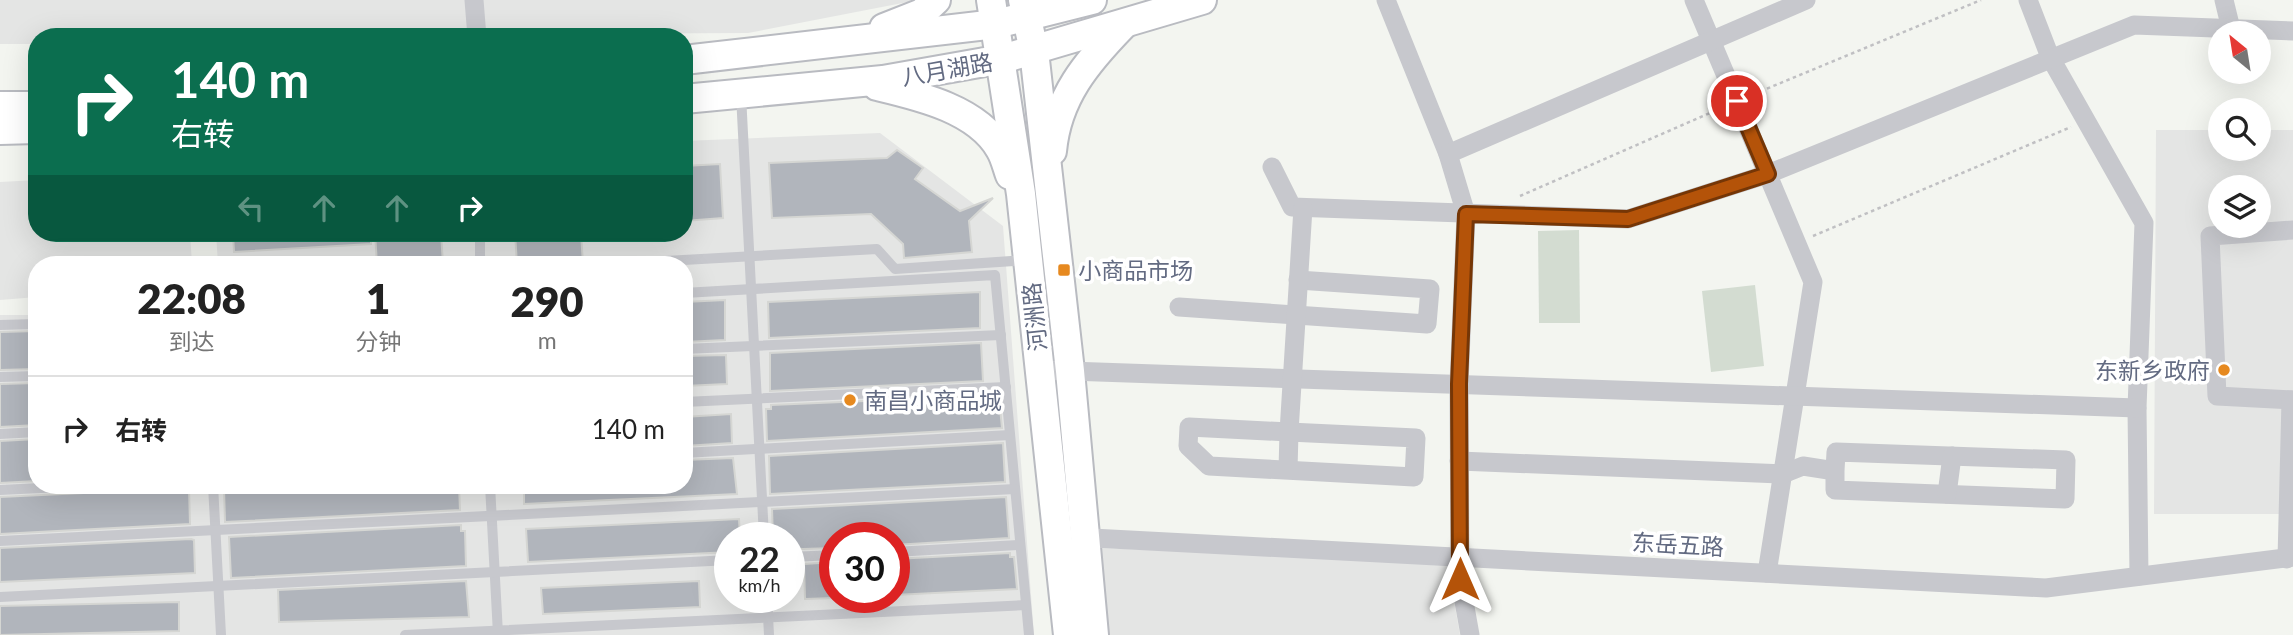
<!DOCTYPE html>
<html lang="zh">
<head>
<meta charset="utf-8">
<style>
	:root { --surface:#fff; --page:#f6f6f6; --text:#222; --muted:#767676; --line:#e0e0e0 }
	body { margin:0; font-family:Lato,"Noto Sans SC",sans-serif; background:var(--page); color:var(--text); height:100vh; display:flex; flex-direction:column; font-size:26px; white-space:nowrap }
	* { box-sizing:border-box; margin:0 }
	p { font-size:23px; color:var(--muted) }
	.icon { flex:none; width:38px; height:38px; fill:none; stroke:currentColor; stroke-width:2; stroke-linecap:round; stroke-linejoin:round }
	.map { position:relative; flex:1; overflow:hidden }
	.details { position:absolute; left:28px; top:256px; width:665px; height:238px; display:flex; flex-direction:column; background:var(--surface); border-radius:28px; box-shadow:0 7px 28px #0002 }
	.details>* { flex:none }
	.banner { position:absolute; left:28px; top:28px; width:665px; height:214px; border-radius:28px; box-shadow:0 7px 28px #0002; background:#0b6e4f; color:#fff; overflow:hidden }
	.needle { width:46px; rotate:330deg }
	.buttons { position:absolute; left:2208px; top:21px; display:grid; gap:14px }
	.buttons a { display:grid; place-items:center; width:63px; height:63px; border-radius:50%; background:var(--surface); box-shadow:0 7px 28px #0002; font-size:35px }
	.speed { position:absolute; left:714px; top:522px; display:flex; gap:14px; font-size:35px; font-weight:700; text-align:center }
	.speed>* { display:grid; place-content:center; width:91px; height:91px; border-radius:50%; background:var(--surface); box-shadow:0 7px 28px #0002; line-height:1 }
	.speed small { font-size:18px; font-weight:400 }
	.speed .limit { border:10px solid #d22; background:#fff; color:#111 }
	.pin { position:absolute; display:grid; place-items:center; width:60px; height:60px; color:#fff; margin:-30px; border:4px solid #fff; border-radius:50%; box-shadow:0 2px 7px #0007 }
	.me { position:absolute; width:77px; margin:-38px; rotate:0deg; stroke-linejoin:round; filter:drop-shadow(0 0 5px #0008) }
	.turn { display:flex; align-items:center; gap:24px; height:147px; padding:0 28px; font-size:32px }
	.turn .icon { width:91px; height:91px; stroke-width:2.5 }
	.turn b { display:block; font-size:49px; line-height:60px }
	.lanes { display:flex; align-items:center; height:66px; padding:0 28px; background:#0003; justify-content:center; gap:35px; direction:ltr }
	.lanes .off { opacity:.35 }
	.eta { display:flex; justify-content:space-evenly; align-items:center; height:119px; text-align:center }
	.eta b { font-size:42px; font-weight:800; line-height:49px }
	ul { padding:0; list-style:none }
	li { display:flex; align-items:center; gap:21px; height:105px; padding:0 28px; border-top:2px solid var(--line) }
	li div { flex:1 }
	li b { display:block; font-size:26px }
	li em { font-style:normal }
	.map>svg:first-child { display:block }
	.built { fill:#e4e5e4; fill-rule:evenodd }
	.green { fill:#d3dcd1 }
	.building { fill:#b1b5bc; stroke:#d5d6d3; stroke-width:2 }
	.lines { fill:none; stroke-linecap:round; stroke-linejoin:round }
	.secondary-casing { stroke:#b9bbc1; stroke-width:32 }
	.path { stroke:#c0c0c3; stroke-width:2.5; stroke-dasharray:3.5 3.5; stroke-linecap:butt }
	.service { stroke:#c7c8cd; stroke-width:10 }
	.minor { stroke:#c7c8cd; stroke-width:19 }
	.secondary { stroke:#fff; stroke-width:28 }
	.route-casing { stroke:#753606; stroke-width:18 }
	.route { stroke:#b45309; stroke-width:12 }
	.poi-dot { fill:#e6891f; stroke:#fff; stroke-width:2.5 }
	.labels { text-anchor:middle; dominant-baseline:central; stroke-width:7; stroke-linejoin:round; paint-order:stroke }
	.street-label { font-size:23px; fill:#636b82; stroke:#fff }
	.poi-label { font-size:23px; fill:#636b82; stroke:#fff; text-anchor:start }
</style>
</head>
<body>
<div class="map">
<svg width="2293" height="635" viewBox="0 0 2293 635">
	<rect width="100%" height="100%" fill="#f3f5f0"/>
	<!-- built -->
	<g class="built">
		<polygon points="0,0 918,0 748,33 37,37 37,44 0,44"/>
		<path d="M2156,130h65v19h38v-19h34v384h-139zM2221,187h38v39h-38z"/>
		<path d="M880,133l123,93 31,409h-1034v-320h37v170h647v-221h-466l-2,-31h468v-92zM730,537h59v60h-59zM835,537h59v60h-59z"/>
		<polygon points="37,180 37,233 190,233 192,264 37,264 37,297 0,300 0,182"/>
		<polygon points="1097,548 1447,561 1460,635 1102,635"/>
	</g>
	<!-- green -->
	<g class="green">
		<polygon points="1579,230 1580,323 1539,323 1538,231"/>
		<polygon points="1755,285 1764,366 1711,372 1702,291"/>
	</g>
	<!-- building -->
	<g class="building">
		<polygon points="897,150 923,168 915,179 960,211 993,198 969,221 972,252 904,258 903,244 871,214 772,218 769,163 887,158"/>
		<polygon points="720,164 723,218 684,221 684,166"/>
		<polygon points="233,233 371,233 371,244 234,252"/>
		<polygon points="375,233 441,233 443,264 377,264"/>
		<polygon points="515,233 581,233 583,264 517,264"/>
		<polygon points="980,292 980,328 769,338 768,302"/>
		<polygon points="725,300 725,340 684,342 684,302"/>
		<polygon points="37,331 37,369 0,370 0,332"/>
		<polygon points="981,343 983,381 770,391 770,353"/>
		<polygon points="726,355 727,384 684,386 684,356"/>
		<polygon points="37,383 37,425 0,427 0,384"/>
		<polygon points="983,396 983,399 999,398 1002,428 767,441 766,409 771,409 771,405"/>
		<polygon points="731,414 732,443 684,446 684,417"/>
		<polygon points="37,439 37,481 0,483 0,441"/>
		<polygon points="1003,443 1005,482 770,494 769,456"/>
		<polygon points="733,458 737,494 524,504 524,485 684,485 684,460"/>
		<polygon points="314,485 459,485 460,510 225,522 224,489"/>
		<polygon points="189,488 190,524 0,534 0,497"/>
		<polygon points="1006,497 1009,538 894,545 894,537 835,537 835,548 803,549 789,548 789,537 773,537 772,509"/>
		<polygon points="739,519 740,537 730,537 730,552 528,562 526,529"/>
		<polygon points="461,525 461,531 465,531 466,566 231,578 229,537"/>
		<polygon points="191,539 194,540 195,573 0,582 0,548"/>
		<polygon points="1010,553 1010,557 1014,557 1017,589 894,595 894,559"/>
		<polygon points="835,562 835,598 805,599 804,564"/>
		<polygon points="466,581 469,617 279,622 278,590"/>
		<polygon points="699,581 700,607 543,614 541,588"/>
		<polygon points="179,602 179,631 0,635 0,606"/>
	</g>
	<g class="lines">
		<defs>
			<g id="secondary">
				<polyline points="991,0 1021,194 1068,635"/>
				<polyline points="1023,0 1034,51 1070,371 1094,635"/>
				<polyline points="884,28 922,13 936,0"/>
				<polyline points="684,60 996,24 1092,0"/>
				<path d="M877,86c42,10 100,23 123,63 5,8 7,18 10,26"/>
				<polyline points="684,99 883,80 1002,59 1202,0"/>
				<polyline points="0,106 37,106"/>
				<polyline points="0,130 37,129"/>
				<path d="M1052,151c5,-54 35,-89 71,-126"/>
			</g>
		</defs>
		<!-- secondary casing -->
		<use href="#secondary" class="secondary-casing"/>
		<!-- path -->
		<g class="path">
			<polyline points="1754,94 1981,0"/>
			<polyline points="1520,196 1719,109"/>
			<polyline points="1813,236 2071,127"/>
		</g>
		<!-- service -->
		<g class="service">
			<polyline points="741,95 764,537"/>
			<polyline points="480,264 480,233"/>
			<polyline points="612,264 877,249 895,269 1027,260"/>
			<polyline points="684,293 995,275 1029,635"/>
			<polyline points="0,325 37,324"/>
			<polyline points="684,349 1001,335"/>
			<polyline points="0,377 37,376"/>
			<polyline points="684,402 1006,387"/>
			<polyline points="0,434 37,432"/>
			<polyline points="684,453 1010,435"/>
			<polyline points="213,485 221,635"/>
			<polyline points="490,485 498,634"/>
			<polyline points="0,490 103,485"/>
			<polyline points="0,541 1015,489"/>
			<polyline points="894,552 1020,545"/>
			<polyline points="789,557 835,555"/>
			<polyline points="0,597 730,560"/>
			<polyline points="767,597 769,635"/>
			<polyline points="405,635 1026,605"/>
		</g>
		<!-- minor -->
		<g class="minor">
			<polyline points="474,0 477,37"/>
			<polyline points="1386,0 1448,154 1466,214 1459,384 1460,579 1470,635"/>
			<polyline points="1694,0 1813,282 1767,573"/>
			<polyline points="2028,0 2050,57 2144,223 2137,408 2139,576"/>
			<polyline points="2224,0 2231,29"/>
			<polyline points="1448,154 1806,0"/>
			<polyline points="1272,167 1292,207 1628,219 1768,174 2134,25 2293,31"/>
			<polyline points="2293,230 2210,236 2217,396 2293,400"/>
			<polyline points="1179,307 1427,324 1430,289 1298,280"/>
			<polyline points="1040,370 2137,408"/>
			<polyline points="1459,461 1783,474 1803,466 1835,471 1836,452 2066,460 2065,499 1835,490 1835,471"/>
			<polyline points="1288,470 1289,432 1416,438 1414,477 1209,466 1188,446 1189,427 1289,432 1303,208"/>
			<polyline points="1947,494 1952,456"/>
			<polyline points="1073,537 2046,588 2293,557"/>
			<polyline points="2287,559 2291,400"/>
		</g>
		<!-- secondary -->
		<use href="#secondary" class="secondary"/>
	</g>
	<g class="lines">
		<defs>
			<polyline id="route" points="1460,579 1459,384 1466,214 1628,219 1768,174 1737,101"/>
		</defs>
		<!-- route casing -->
		<use href="#route" class="route-casing"/>
		<!-- route -->
		<use href="#route" class="route"/>
	</g>
	<!-- markers -->
	<g class="poi-dot">
		<rect x="1057" y="263" width="14" height="14" rx="3.5"/>
		<circle cx="2224" cy="370" r="7"/>
		<circle cx="850" cy="400" r="7"/>
	</g>
	<g class="labels">
		<!-- street labels -->
		<g class="street-label">
			<text transform="translate(947 69) rotate(-10)">八月湖路</text>
			<text transform="translate(1034 317) rotate(-96)">河洲路</text>
			<text transform="translate(1678 544) rotate(3)">东岳五路</text>
		</g>
		<!-- poi labels -->
		<g class="poi-label">
			<text x="1078" y="270">小商品市场</text>
			<text x="2210" y="370" text-anchor="end">东新乡政府</text>
			<text x="864" y="400">南昌小商品城</text>
		</g>
	</g>
</svg>
<div class="buttons">
<a><svg class="needle" viewBox="-14 -14 28 28"><path d="M0-13l5 13h-10z" fill="#e53935"/><path d="M0 13l5-13h-10z" fill="#767676"/></svg></a>
<a><svg class="icon" aria-label="search" viewBox="0 0 24 24"><circle cx="10" cy="10" r="6"/><path d="M15 15l6 6"/></svg></a>
<a><svg class="icon" aria-label="layers" viewBox="0 0 24 24"><path d="M12 4l9 5-9 5-9-5zM3 14l9 5 9-5"/></svg></a>
</div>
<div class="speed"><div>22<small>km/h</small></div><div class="limit">30</div></div>
<div class="pin" style="left:1737px;top:101px;background:#d93025"><svg class="icon" aria-label="arrive" viewBox="0 0 24 24"><path d="M6 21V4h12l-3 4 3 4H6"/></svg></div>
<svg class="me" style="left:1460px;top:579px" viewBox="-20 -20 40 40"><path d="M0-17L14 15 0 8-14 15z" fill="#b45309" stroke="#fff" stroke-width="4"/></svg>
<div class="banner">
<div class="turn"><svg class="icon" aria-label="right" viewBox="0 0 24 24"><path d="M7 20v-9h11M14 6l5 5-5 5"/></svg><div><b>140 m</b>右转</div></div>
<div class="lanes"><svg class="icon off" aria-label="left" viewBox="0 0 24 24"><path d="M17 20v-9H6M10 6l-5 5 5 5"/></svg><svg class="icon off" aria-label="ahead" viewBox="0 0 24 24"><path d="M12 20V5M6 11l6-6 6 6"/></svg><svg class="icon off" aria-label="ahead" viewBox="0 0 24 24"><path d="M12 20V5M6 11l6-6 6 6"/></svg><svg class="icon" aria-label="right" viewBox="0 0 24 24"><path d="M7 20v-9h11M14 6l5 5-5 5"/></svg></div>
</div>
<section class="details">
<div class="eta">
<div><b>22:08</b><p>到达</p></div>
<div><b>1</b><p>分钟</p></div>
<div><b>290</b><p>m</p></div>
</div>
<ul>
<li><svg class="icon" aria-label="right" viewBox="0 0 24 24"><path d="M7 20v-9h11M14 6l5 5-5 5"/></svg><div><b>右转</b></div><em>140 m</em></li>
</ul>
</section>
</div>
</body>
</html>
